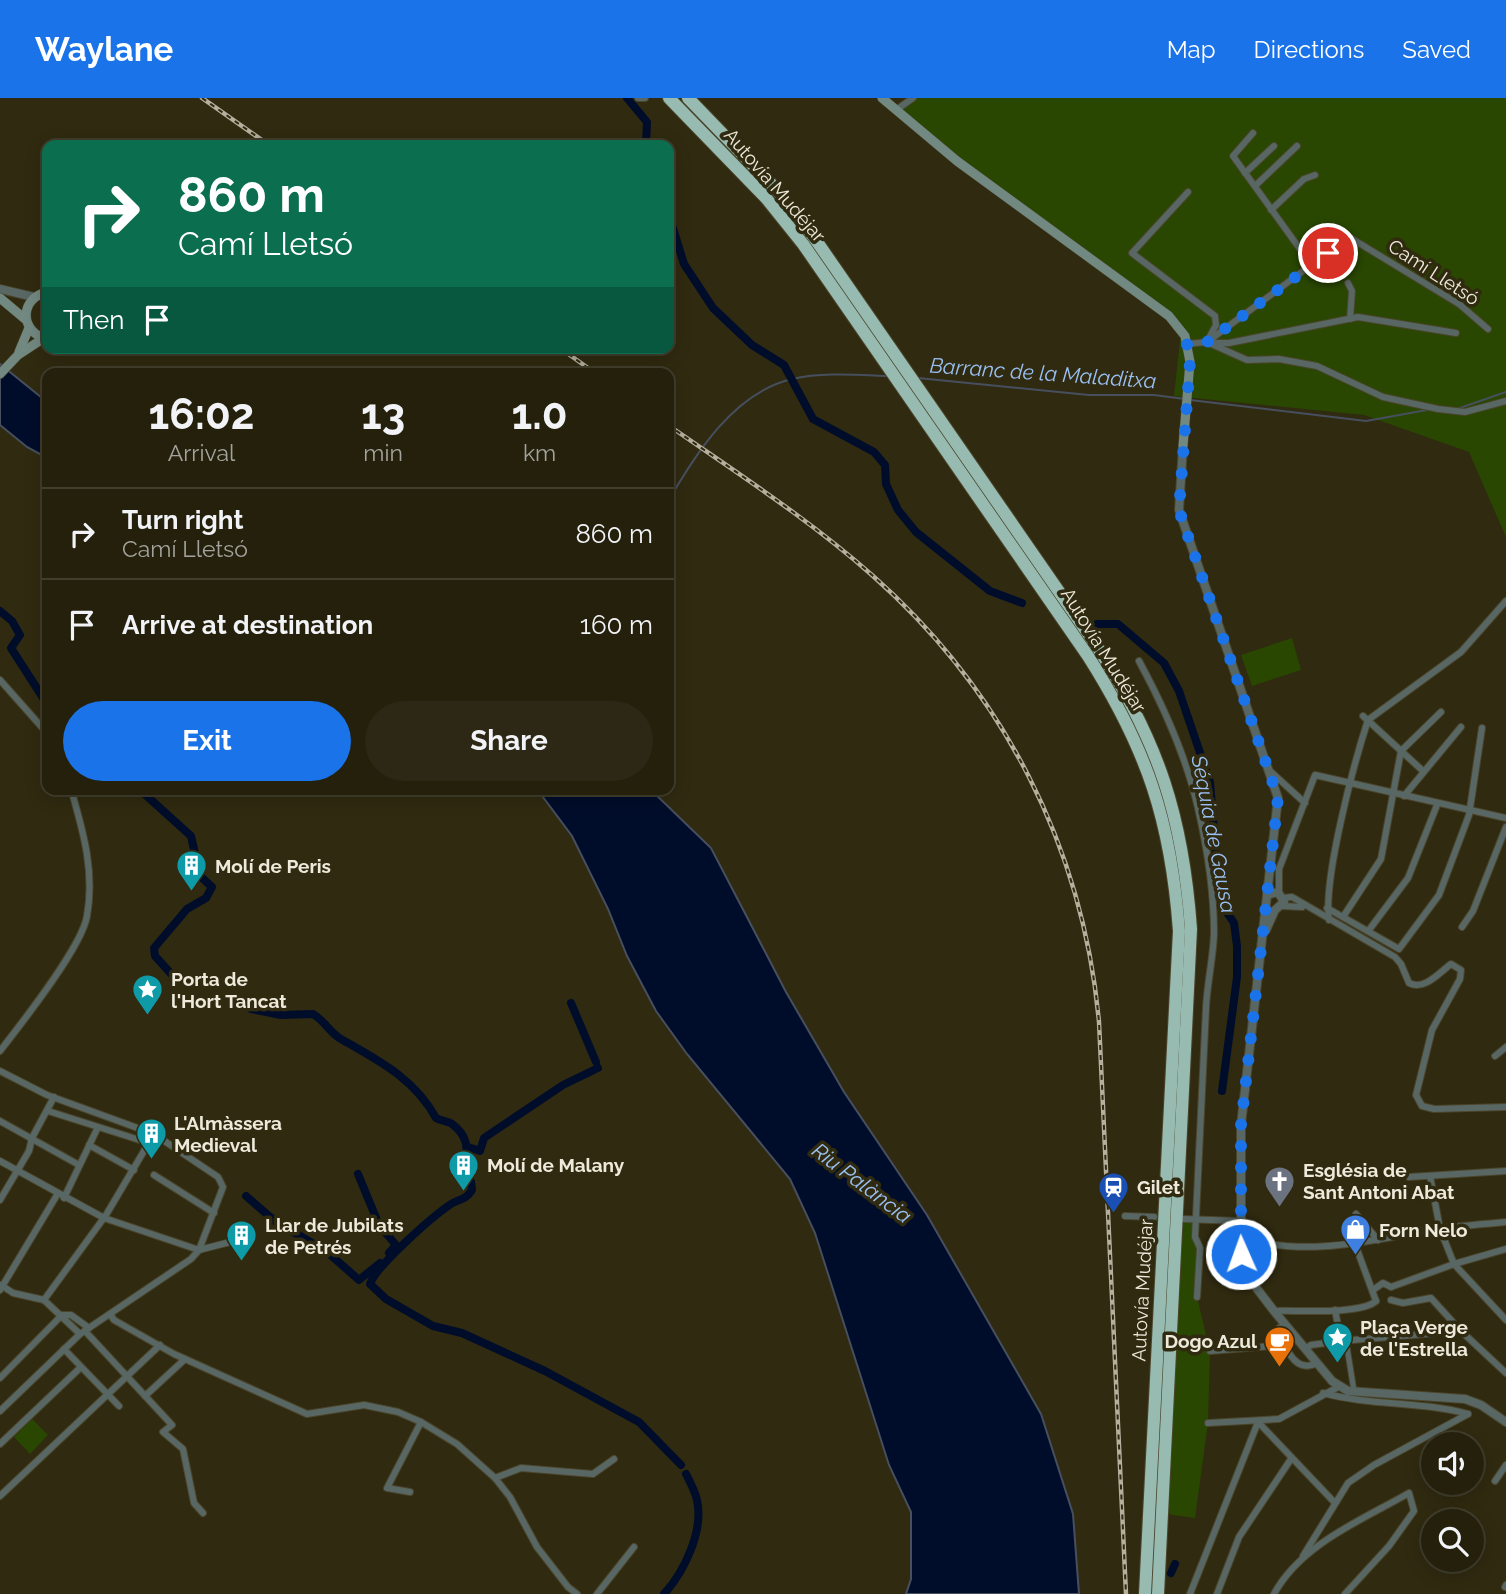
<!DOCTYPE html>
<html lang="en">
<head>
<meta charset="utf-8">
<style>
	:root { --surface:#24200c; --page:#2c2815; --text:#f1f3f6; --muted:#a3a39d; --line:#413e2d; --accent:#1a73e8 }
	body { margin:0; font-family:Raleway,sans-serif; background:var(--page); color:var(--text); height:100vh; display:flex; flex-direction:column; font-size:26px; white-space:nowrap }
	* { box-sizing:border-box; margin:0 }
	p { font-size:23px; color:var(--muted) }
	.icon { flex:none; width:38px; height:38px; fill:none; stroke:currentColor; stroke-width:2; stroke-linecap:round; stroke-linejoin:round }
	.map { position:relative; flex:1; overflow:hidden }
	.panel { position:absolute; left:42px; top:270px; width:632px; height:427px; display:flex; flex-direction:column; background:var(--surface); border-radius:14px; box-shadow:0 4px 18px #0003,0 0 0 2px var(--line) }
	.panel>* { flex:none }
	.top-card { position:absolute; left:42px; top:42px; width:632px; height:214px; border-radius:14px; box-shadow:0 4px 18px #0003,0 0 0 2px var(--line); background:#0b6e4f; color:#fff; overflow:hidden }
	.buttons { position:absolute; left:1421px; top:1334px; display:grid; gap:14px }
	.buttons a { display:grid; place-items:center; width:63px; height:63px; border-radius:50%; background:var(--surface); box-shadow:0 4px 18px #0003,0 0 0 2px var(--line); font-size:35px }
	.pin { position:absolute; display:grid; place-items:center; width:60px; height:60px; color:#fff; margin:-30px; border:4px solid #fff; border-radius:50%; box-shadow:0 2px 7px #0007 }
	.me { position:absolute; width:77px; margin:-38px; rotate:358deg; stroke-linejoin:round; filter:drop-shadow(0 0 5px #0008) }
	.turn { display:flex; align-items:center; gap:24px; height:147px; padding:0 21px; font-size:32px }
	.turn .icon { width:91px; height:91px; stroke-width:2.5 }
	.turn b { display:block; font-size:49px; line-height:60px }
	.then { display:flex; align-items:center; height:66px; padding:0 21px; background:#0003; gap:14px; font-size:26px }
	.eta { display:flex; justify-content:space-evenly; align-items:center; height:119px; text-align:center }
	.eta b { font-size:42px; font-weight:700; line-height:49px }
	.cta { display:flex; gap:14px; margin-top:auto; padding:14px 21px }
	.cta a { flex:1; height:80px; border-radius:42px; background:var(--accent); color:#fff; font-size:28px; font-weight:700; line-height:80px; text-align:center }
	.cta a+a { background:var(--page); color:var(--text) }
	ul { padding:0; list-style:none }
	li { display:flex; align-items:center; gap:21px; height:91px; padding:0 21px; border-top:2px solid var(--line) }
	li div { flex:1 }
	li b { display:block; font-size:26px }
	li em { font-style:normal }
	header { display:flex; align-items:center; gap:42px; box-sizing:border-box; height:98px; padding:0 35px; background:var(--accent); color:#fff }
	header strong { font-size:33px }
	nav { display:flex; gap:38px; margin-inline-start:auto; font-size:24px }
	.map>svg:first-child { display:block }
	.green { fill:#294700 }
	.water { fill:#000d2a; stroke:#474f5f; stroke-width:2 }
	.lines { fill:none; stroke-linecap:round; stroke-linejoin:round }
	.stream { stroke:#474f5f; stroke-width:2 }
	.canal { stroke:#000d2a; stroke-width:8 }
	.pedestrian-casing { stroke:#4b452c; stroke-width:7 }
	.minor-casing { stroke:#4b452c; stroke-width:8 }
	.tertiary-casing { stroke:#4b452c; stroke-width:10 }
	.secondary-casing { stroke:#4b452c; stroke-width:10 }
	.motorway-casing { stroke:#4b452c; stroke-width:14 }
	.pedestrian { stroke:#586763; stroke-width:5 }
	.minor { stroke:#586763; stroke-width:6 }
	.tertiary { stroke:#586763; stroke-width:8 }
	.secondary { stroke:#728982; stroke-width:9 }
	.motorway { stroke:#97bbb0; stroke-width:12 }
	.rail-casing { stroke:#b5b09e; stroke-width:4.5 }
	.rail { stroke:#302a10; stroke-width:2; stroke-dasharray:5; stroke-linecap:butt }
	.route { stroke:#1a73e8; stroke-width:12; stroke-dasharray:0 21.6 }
	.labels { text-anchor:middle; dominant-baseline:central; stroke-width:7; stroke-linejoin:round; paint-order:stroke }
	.street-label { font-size:19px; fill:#eeeadb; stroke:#302a10 }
	.poi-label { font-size:19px; font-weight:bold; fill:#eeeadb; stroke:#302a10; text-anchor:start }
	.water-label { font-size:21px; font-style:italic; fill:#9ac1f3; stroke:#302a10 }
</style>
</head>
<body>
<header>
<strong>Waylane</strong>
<nav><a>Map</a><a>Directions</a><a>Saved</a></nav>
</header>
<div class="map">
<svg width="1506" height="1496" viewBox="0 0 1506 1496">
	<rect width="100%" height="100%" fill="#302a10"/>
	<!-- green -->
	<g class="green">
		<polygon points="911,0 1506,0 1506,439 1469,354 1364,317 1174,298 1181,233 896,12"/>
		<polygon points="1292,540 1301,572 1252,588 1241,557"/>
		<polygon points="1183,1121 1195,1121 1195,1139 1200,1150 1197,1199 1210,1253 1208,1325 1195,1420 1167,1416"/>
		<polygon points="32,1321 48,1337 30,1356 14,1339"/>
	</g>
	<!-- water -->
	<g class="water">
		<polygon points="0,266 47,304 47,360 27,349 0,327"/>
		<polygon points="537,691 650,691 711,750 786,894 844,994 927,1117 1041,1316 1073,1416 1079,1496 906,1496 911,1481 911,1414 889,1367 815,1135 790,1081 687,956 656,913 627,858 608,811 572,738"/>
	</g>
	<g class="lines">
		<!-- stream -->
		<g class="stream">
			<polyline points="918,280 1089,297 1154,297 1185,301"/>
			<polyline points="1190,302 1366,323 1427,312"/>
			<polyline points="1457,311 1506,294"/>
			<path d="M668,403c29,-48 65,-108 124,-122 30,-7 66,-4 96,-3"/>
		</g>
		<!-- canal -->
		<g class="canal">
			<polyline points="627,0 647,24 646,47"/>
			<polyline points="668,91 671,124 684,166 713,210 752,247 784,267 813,321 874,354 885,367 886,386 898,412 916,434 990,493 1022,505"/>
			<polyline points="0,513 12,523 20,537 11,550 47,606"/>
			<polyline points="1097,526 1118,526 1164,565 1179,593 1210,684 1217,770 1224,810 1234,825 1237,848 1237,879 1222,993"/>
			<polyline points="139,691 191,738 200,778 212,789 206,800 187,811 154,850 155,858 174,879"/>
			<polyline points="571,905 596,964"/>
			<path d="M251,911l30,6 32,-1c11,6 17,19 28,25 38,22 73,39 95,79 5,3 12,3 16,6 19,14 14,28 15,48"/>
			<polyline points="468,1049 480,1053 484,1040 563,987 598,970"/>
			<polyline points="358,1076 379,1127 396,1147 389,1155"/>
			<path d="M471,1084l1,8c-7,11 -12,8 -21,14 -18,12 -75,62 -81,80l16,15 47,27 29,7 83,38 94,51 42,43"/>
			<polyline points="246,1098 276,1124 326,1153 359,1182 380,1165"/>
			<polyline points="1171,1475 1175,1466"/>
			<path d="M664,1496c20,-22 40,-63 33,-94 -2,-9 -7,-18 -11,-26"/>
		</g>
		<defs>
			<polyline id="pedestrian" points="1346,1243 1354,1293"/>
			<g id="minor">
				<polyline points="638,0 645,0"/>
				<polyline points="896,12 913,0"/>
				<polyline points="1253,35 1233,58 1305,158 1307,170"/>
				<polyline points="1245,75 1274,48"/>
				<polyline points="1255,88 1297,48"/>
				<polyline points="1188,94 1132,155 1215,218 1216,227 1209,240"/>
				<polyline points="1271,112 1304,81 1315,77"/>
				<polyline points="1348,185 1352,193 1350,221"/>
				<polyline points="1207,244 1247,262 1279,261 1317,268 1383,299 1438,311 1465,314 1506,303"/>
				<polyline points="1212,245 1229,245 1358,219 1456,235"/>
				<polyline points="1187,246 1207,244 1349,139 1459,206 1488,231"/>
				<path d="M1139,563c25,46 47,95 59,147 9,39 16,86 16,126 -1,25 -7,50 -8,74 -3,77 -8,152 -11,229l5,11 -3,49"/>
				<polyline points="0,582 47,635"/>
				<polyline points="1363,618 1423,673"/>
				<polyline points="1270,673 1305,705"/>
				<polyline points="1404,698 1461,629"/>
				<polyline points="1279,795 1279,771 1315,677 1506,720"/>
				<path d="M1283,800l9,-1 103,60 6,7 8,19c15,8 30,-10 42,-19l10,6 -1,9 -28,51 -16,65 6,11 12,3 72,-2"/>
				<polyline points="1282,808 1302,809"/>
				<polyline points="1327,810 1399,851 1439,797 1469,717 1482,630"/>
				<polyline points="1343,819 1381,761 1401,653 1441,614"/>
				<path d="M1329,822c-6,-41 25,-157 39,-200l93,-68 45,-51"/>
				<polyline points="1462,829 1473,813 1506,729"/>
				<polyline points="1369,832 1408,780 1437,707"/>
				<path d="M0,953c21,-27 82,-104 87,-135 8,-45 -4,-85 -16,-127"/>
				<polyline points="1495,958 1506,949"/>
				<polyline points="0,973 47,997 154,1036 218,1079 223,1089 199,1152 191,1161 80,1236 0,1313"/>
				<polyline points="48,1013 149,1045"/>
				<polyline points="0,1023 79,1067"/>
				<polyline points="89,1047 134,1072"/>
				<polyline points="0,1063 104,1120 199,1152 238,1142"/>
				<polyline points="154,1077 214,1115"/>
				<polyline points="1430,1078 1440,1131 1454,1166 1506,1222"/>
				<polyline points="1409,1079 1506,1073"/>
				<polyline points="64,1100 98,1029"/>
				<polyline points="0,1102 29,1053 32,1040 54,999"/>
				<polyline points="1356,1116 1378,1142"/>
				<polyline points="1125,1118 1154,1119"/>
				<polyline points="1183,1121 1239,1123"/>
				<path d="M1240,1138c61,23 134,4 196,-7 23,-3 47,-5 70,-7"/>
				<polyline points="1355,1146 1376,1203"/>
				<polyline points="1,1187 13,1195 44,1202 80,1236"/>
				<polyline points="1391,1189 1454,1166 1506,1151"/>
				<polyline points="0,1192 57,1097"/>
				<polyline points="1373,1192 1383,1185 1391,1189"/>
				<polyline points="44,1202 106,1117 154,1036"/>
				<polyline points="1391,1202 1403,1205 1431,1200 1461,1233 1506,1275"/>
				<path d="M1274,1213c22,-1 87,4 102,-10"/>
				<polyline points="110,1216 114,1222 174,1256 307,1316 364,1307 398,1314 421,1324 457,1346 495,1380 510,1399 537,1449 568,1489 577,1496"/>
				<polyline points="62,1217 71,1217 89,1230"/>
				<path d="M1285,1226l-6,4c5,17 15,47 38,35"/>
				<polyline points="85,1233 172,1327 163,1334 183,1351 194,1405 203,1415"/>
				<polyline points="1341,1243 1461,1233"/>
				<polyline points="64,1251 119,1308"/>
				<polyline points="1305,1251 1311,1247 1341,1243 1335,1212"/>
				<polyline points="1210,1253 1284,1247"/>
				<polyline points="0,1280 62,1217"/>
				<path d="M1323,1295c48,13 98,8 145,21"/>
				<polyline points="145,1298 185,1261"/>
				<polyline points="1258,1324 1335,1405"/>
				<polyline points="1208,1325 1279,1321 1340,1288"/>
				<polyline points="0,1346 81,1269"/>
				<polyline points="495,1380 521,1370 593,1376 614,1361"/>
				<polyline points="1495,1383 1506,1367"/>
				<polyline points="410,1394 387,1390 421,1324"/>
				<polyline points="0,1398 160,1247"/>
				<polyline points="1303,1458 1348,1385 1374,1367 1468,1316"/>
				<polyline points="1505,1489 1506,1487"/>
				<polyline points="597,1496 634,1449"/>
				<polyline points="1190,1496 1258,1324"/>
				<polyline points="1217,1496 1239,1439 1291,1361"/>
				<path d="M1274,1496c27,-50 88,-74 135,-101l5,18 -25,35 -44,48"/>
			</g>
			<g id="tertiary">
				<polyline points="0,191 34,199"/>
				<polyline points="1183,348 1179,412 1278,700 1241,1027 1241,1156 1248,1179 1274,1213 1332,1283 1348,1293 1465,1301 1481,1307 1506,1324"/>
				<polyline points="1266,832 1275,812 1284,804 1278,794 1267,797"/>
			</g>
			<g id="secondary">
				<polyline points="882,0 957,63 1169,218 1185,238 1190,264 1183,348"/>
				<polyline points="0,200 25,221"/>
				<path d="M43,240c-24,-10 -22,-40 4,-46"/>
				<polyline points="19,254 29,230"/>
				<polyline points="0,276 18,257 44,240"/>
			</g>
			<g id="motorway">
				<path d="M669,0l97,100 37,46 285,412c59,93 83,165 91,275l-34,663"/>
				<path d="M688,0l89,92 36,46 285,412c61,95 85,169 93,281l-33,665"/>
			</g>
		</defs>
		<!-- pedestrian casing -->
		<use href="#pedestrian" class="pedestrian-casing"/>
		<!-- minor casing -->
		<use href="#minor" class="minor-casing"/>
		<!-- tertiary casing -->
		<use href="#tertiary" class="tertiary-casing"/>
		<!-- secondary casing -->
		<use href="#secondary" class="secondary-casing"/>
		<!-- motorway casing -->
		<use href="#motorway" class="motorway-casing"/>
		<!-- pedestrian -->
		<use href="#pedestrian" class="pedestrian"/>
		<!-- minor -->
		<use href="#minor" class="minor"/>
		<!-- tertiary -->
		<use href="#tertiary" class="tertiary"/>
		<!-- secondary -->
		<use href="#secondary" class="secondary"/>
		<!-- motorway -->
		<use href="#motorway" class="motorway"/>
		<defs>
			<g id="rail">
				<polyline points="202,0 269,47"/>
				<polyline points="560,250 595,275"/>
				<path d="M668,327c69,48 142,95 205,151 130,115 210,271 226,446l27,572"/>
			</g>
		</defs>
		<!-- rail casing -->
		<use href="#rail" class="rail-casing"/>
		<!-- rail -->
		<use href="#rail" class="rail"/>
	</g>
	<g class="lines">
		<!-- route -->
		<polyline class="route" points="1241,1156 1241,1027 1278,700 1179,412 1190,264 1187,246 1207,244 1328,155"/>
	</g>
	<!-- icons -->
	<defs>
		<symbol id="building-pin" viewBox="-11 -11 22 30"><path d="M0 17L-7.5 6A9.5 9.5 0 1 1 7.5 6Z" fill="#0f9aa8" stroke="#302a10"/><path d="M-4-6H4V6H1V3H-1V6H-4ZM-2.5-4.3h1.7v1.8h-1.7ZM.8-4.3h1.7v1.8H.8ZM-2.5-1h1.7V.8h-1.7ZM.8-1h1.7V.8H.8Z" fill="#fff"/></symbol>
		<symbol id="sight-pin" viewBox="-11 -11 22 30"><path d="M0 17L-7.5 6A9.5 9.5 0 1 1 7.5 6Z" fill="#0f9aa8" stroke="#302a10"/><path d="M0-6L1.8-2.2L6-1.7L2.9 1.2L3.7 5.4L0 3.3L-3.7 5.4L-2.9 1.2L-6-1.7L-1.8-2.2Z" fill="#fff"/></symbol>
		<symbol id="church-pin" viewBox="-11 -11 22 30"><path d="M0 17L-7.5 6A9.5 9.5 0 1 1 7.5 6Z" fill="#6b7280" stroke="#302a10"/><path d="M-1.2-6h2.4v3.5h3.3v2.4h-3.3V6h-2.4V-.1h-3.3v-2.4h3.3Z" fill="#fff"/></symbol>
		<symbol id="station-pin" viewBox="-11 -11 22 30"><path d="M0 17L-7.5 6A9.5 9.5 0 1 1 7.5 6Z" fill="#1a4fb4" stroke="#302a10"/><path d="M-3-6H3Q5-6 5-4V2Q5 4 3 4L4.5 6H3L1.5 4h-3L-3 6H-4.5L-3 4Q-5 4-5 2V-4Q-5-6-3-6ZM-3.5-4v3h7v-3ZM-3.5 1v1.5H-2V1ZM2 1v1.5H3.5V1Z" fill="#fff"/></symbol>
		<symbol id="shop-pin" viewBox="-11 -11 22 30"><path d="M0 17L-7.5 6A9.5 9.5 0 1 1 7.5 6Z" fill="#3f7fe0" stroke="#302a10"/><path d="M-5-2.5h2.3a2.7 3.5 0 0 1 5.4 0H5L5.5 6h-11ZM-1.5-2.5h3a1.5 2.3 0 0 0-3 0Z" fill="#fff"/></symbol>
		<symbol id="cafe-pin" viewBox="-11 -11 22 30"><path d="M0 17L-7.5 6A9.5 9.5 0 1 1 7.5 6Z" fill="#e8710a" stroke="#302a10"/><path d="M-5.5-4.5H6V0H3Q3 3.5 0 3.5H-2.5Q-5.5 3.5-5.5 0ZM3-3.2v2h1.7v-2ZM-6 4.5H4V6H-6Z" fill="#fff"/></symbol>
	</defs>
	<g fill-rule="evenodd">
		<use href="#building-pin" x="174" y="750" width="35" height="47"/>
		<use href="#sight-pin" x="130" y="874" width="35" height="47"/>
		<use href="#building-pin" x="134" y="1018" width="35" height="47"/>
		<use href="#building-pin" x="446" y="1050" width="35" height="47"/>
		<use href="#church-pin" x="1262" y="1066" width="35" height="47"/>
		<use href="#station-pin" x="1096" y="1072" width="35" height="47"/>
		<use href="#shop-pin" x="1338" y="1114" width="35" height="47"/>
		<use href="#building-pin" x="224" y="1120" width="35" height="47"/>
		<use href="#sight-pin" x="1320" y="1222" width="35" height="47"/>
		<use href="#cafe-pin" x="1262" y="1226" width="35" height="47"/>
	</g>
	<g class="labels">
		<!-- street labels -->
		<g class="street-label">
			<text transform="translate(775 87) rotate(49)">Autovía Mudéjar</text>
			<text transform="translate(1434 174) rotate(33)">Camí Lletsó</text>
			<text transform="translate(1104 552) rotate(58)">Autovía Mudéjar</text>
			<text transform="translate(1142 1192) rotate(-87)">Autovía Mudéjar</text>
		</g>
		<!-- poi labels -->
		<g class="poi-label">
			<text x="215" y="768">Molí de Peris</text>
			<text x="171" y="881">Porta de<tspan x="171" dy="22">l'Hort Tancat</tspan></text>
			<text x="174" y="1025">L'Almàssera<tspan x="174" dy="22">Medieval</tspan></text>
			<text x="487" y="1067">Molí de Malany</text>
			<text x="1303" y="1072">Església de<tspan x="1303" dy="22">Sant Antoni Abat</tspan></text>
			<text x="1137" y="1089">Gilet</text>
			<text x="265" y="1127">Llar de Jubilats<tspan x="265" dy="22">de Petrés</tspan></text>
			<text x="1379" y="1132">Forn Nelo</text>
			<text x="1360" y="1229">Plaça Verge<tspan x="1360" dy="22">de l'Estrella</tspan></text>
			<text x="1257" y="1243" text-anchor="end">Dogo Azul</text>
		</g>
		<!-- water labels -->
		<g class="water-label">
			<text transform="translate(1043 275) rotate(4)">Barranc de la Maladitxa</text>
			<text transform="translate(1214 736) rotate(79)">Séquia de Gausa</text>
			<text transform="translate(862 1085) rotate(37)">Riu Palància</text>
		</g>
	</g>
</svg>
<div class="buttons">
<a><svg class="icon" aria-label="sound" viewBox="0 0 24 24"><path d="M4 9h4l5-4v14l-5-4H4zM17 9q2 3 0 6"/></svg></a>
<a><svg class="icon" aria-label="search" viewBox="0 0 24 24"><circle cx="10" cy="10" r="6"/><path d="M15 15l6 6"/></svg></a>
</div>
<div class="pin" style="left:1328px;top:155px;background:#d93025"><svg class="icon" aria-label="arrive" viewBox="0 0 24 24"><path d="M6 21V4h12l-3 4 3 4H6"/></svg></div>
<svg class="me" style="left:1241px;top:1156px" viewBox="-20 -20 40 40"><circle r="17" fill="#1a73e8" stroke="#fff" stroke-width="3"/><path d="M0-11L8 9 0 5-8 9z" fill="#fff"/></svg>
<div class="top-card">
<div class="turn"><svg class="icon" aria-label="right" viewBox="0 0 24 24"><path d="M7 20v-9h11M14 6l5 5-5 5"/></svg><div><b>860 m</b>Camí Lletsó</div></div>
<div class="then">Then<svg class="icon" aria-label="arrive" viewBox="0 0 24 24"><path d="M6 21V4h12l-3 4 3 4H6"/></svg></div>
</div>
<section class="panel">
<div class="eta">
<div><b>16:02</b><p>Arrival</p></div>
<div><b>13</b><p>min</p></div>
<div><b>1.0</b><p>km</p></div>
</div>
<ul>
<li><svg class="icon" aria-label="right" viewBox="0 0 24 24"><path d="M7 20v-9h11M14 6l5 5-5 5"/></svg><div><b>Turn right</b><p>Camí Lletsó</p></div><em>860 m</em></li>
<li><svg class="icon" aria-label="arrive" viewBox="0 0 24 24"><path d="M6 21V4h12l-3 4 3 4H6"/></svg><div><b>Arrive at destination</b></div><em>160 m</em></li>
</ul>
<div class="cta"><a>Exit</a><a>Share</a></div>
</section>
</div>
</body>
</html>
